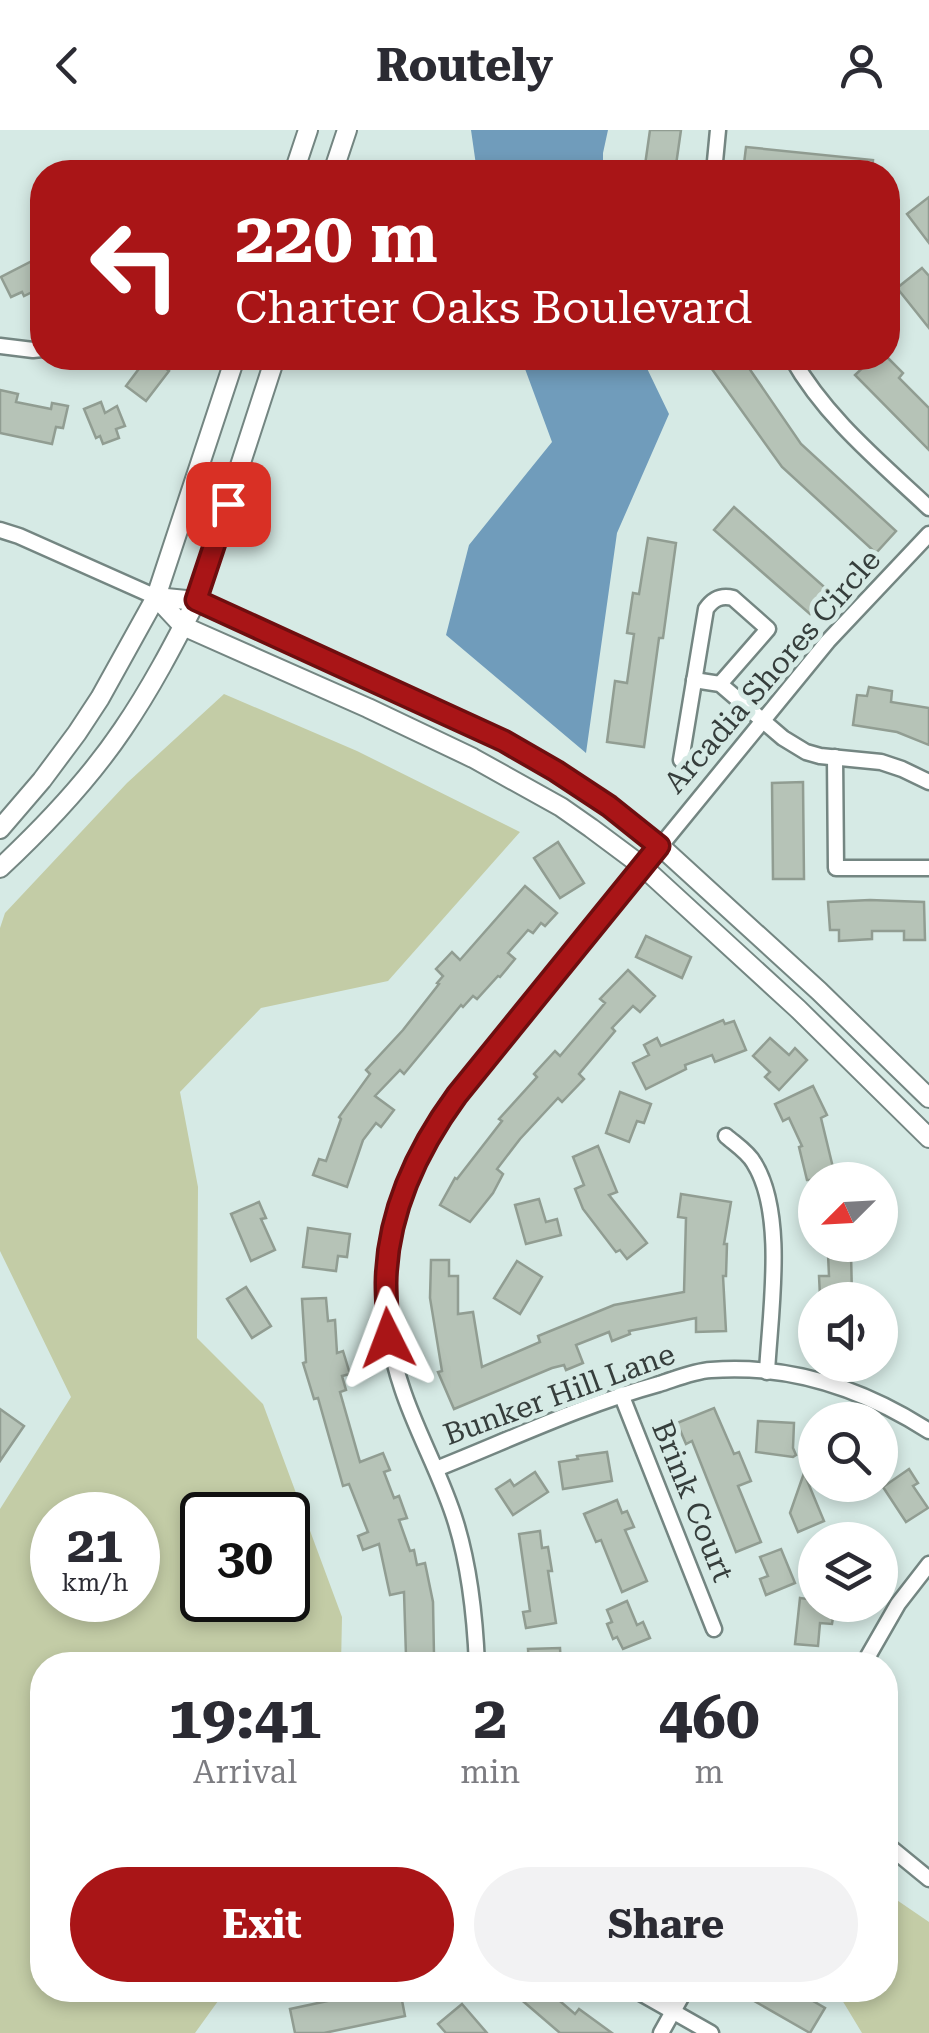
<!DOCTYPE html>
<html lang="en">
<head>
<meta charset="utf-8">
<style>
	:root { --surface:#fff; --page:#f2f2f3; --text:#2b2b33; --muted:#7c7c81; --accent:#a91517 }
	body { margin:0; font-family:"Roboto Serif",serif; background:var(--page); color:var(--text); height:100vh; display:flex; flex-direction:column; font-size:38px; white-space:nowrap }
	* { box-sizing:border-box; margin:0 }
	p { font-size:32px; color:var(--muted) }
	.icon { flex:none; width:55px; height:55px; fill:none; stroke:currentColor; stroke-width:2; stroke-linecap:round; stroke-linejoin:round }
	.map { position:relative; flex:1; overflow:hidden }
	.details { position:absolute; left:30px; top:1522px; width:868px; height:350px; display:flex; flex-direction:column; background:var(--surface); border-radius:40px; box-shadow:0 5px 15px #0003 }
	.details>* { flex:none }
	.hud { position:absolute; left:30px; top:30px; width:870px; height:210px; border-radius:40px; box-shadow:0 5px 15px #0003; background:#a91517; color:#fff; overflow:hidden }
	.needle { width:65px; rotate:246deg }
	.controls { position:absolute; left:798px; top:1032px; display:grid; gap:20px }
	.controls a { display:grid; place-items:center; width:100px; height:100px; border-radius:50%; background:var(--surface); box-shadow:0 5px 15px #0003; font-size:50px }
	.speed { position:absolute; left:30px; top:1362px; display:flex; gap:20px; font-size:50px; font-weight:700; text-align:center }
	.speed>* { display:grid; place-content:center; width:130px; height:130px; border-radius:50%; background:var(--surface); box-shadow:0 5px 15px #0003; line-height:1 }
	.speed small { font-size:25px; font-weight:400 }
	.speed .limit { border:5px solid #111; border-radius:15px; background:#fff; color:#111 }
	.pin { position:absolute; display:grid; place-items:center; width:85px; height:85px; color:#fff; margin:-42px; border-radius:20px; box-shadow:0 5px 15px #0006 }
	.me { position:absolute; width:110px; margin:-55px; rotate:357deg; stroke-linejoin:round; filter:drop-shadow(0 0 8px #0008) }
	.turn { display:flex; align-items:center; gap:35px; height:210px; padding:0 40px; font-size:45px }
	.turn .icon { width:130px; height:130px; stroke-width:2.5 }
	.turn b { display:block; font-size:70px; line-height:85px }
	.eta { display:flex; justify-content:space-evenly; align-items:center; height:170px; text-align:center }
	.eta b { font-size:60px; font-weight:700; line-height:70px }
	.cta { display:flex; gap:20px; margin-top:auto; padding:20px 40px }
	.cta a { flex:1; height:115px; border-radius:60px; background:var(--accent); color:#fff; font-size:40px; font-weight:700; line-height:115px; text-align:center }
	.cta a+a { background:var(--page); color:var(--text) }
	header { display:flex; justify-content:space-between; align-items:center; height:130px; padding:0 40px; background:var(--surface); font-size:45px; font-weight:700 }
	.map>svg:first-child { display:block }
	.green { fill:#c3cca6; fill-rule:evenodd }
	.water { fill:#709cbb }
	.building { fill:#b6c3b7; stroke:#919d92; stroke-width:2.5 }
	.lines { fill:none; stroke-linecap:round; stroke-linejoin:round }
	.minor-casing { stroke:#748682; stroke-width:19 }
	.tertiary-casing { stroke:#748682; stroke-width:22 }
	.minor { stroke:#fff; stroke-width:14 }
	.tertiary { stroke:#fff; stroke-width:18 }
	.route-casing { stroke:#6e0e0f; stroke-width:25 }
	.route { stroke:#a91517; stroke-width:18 }
	.labels { text-anchor:middle; dominant-baseline:central; stroke-width:10; stroke-linejoin:round; paint-order:stroke }
	.street-label { font-size:30px; fill:#363e3c; stroke:#d6eae5 }
</style>
</head>
<body>
<header><svg class="icon" aria-label="back" viewBox="0 0 24 24"><path d="M15 5l-7 7 7 7"/></svg>Routely<svg class="icon" aria-label="person" viewBox="0 0 24 24"><circle cx="12" cy="8" r="4"/><path d="M4 21q1-7 8-7t8 7"/></svg></header>
<div class="map">
<svg width="929" height="1903" viewBox="0 0 929 1903">
	<rect width="100%" height="100%" fill="#d6eae5"/>
	<!-- green -->
	<g class="green">
		<path d="M224,564l133,57 163,81 -132,149 -127,27 -81,84 18,95 -1,151 66,66 79,213 -1,48h-299v325h184l-31,43h-195v-524l71,-112 -71,-146v-323l5,-15 122,-130zM52,1385h86v85h-86zM202,1385h86v85h-86z"/>
		<polygon points="885,1762 929,1792 929,1903 862,1903 836,1860 885,1860"/>
	</g>
	<!-- water -->
	<g class="water">
		<polygon points="471,0 608,0 603,23 603,42 477,42"/>
		<polygon points="521,228 642,228 669,284 617,403 586,623 446,505 469,415 552,312"/>
	</g>
	<!-- building -->
	<g class="building">
		<polygon points="650,0 681,0 675,42 644,42"/>
		<polygon points="746,17 873,30 872,42 743,42"/>
		<polygon points="929,67 929,113 907,84"/>
		<polygon points="34,130 42,147 42,157 24,166 22,162 11,167 1,147"/>
		<polygon points="922,138 929,146 929,198 897,158"/>
		<polygon points="147,228 152,228 169,241 146,271 126,256"/>
		<polygon points="704,228 742,228 801,314 896,401 876,423 782,337"/>
		<polygon points="873,228 888,228 903,243 899,248 929,278 929,320 855,245"/>
		<polygon points="0,260 18,264 16,272 51,279 52,273 68,276 63,298 56,297 52,314 0,303"/>
		<polygon points="101,272 105,283 117,276 125,296 116,299 119,308 103,314 100,306 96,308 84,279"/>
		<polygon points="734,377 830,462 810,484 714,400"/>
		<polygon points="648,408 676,413 663,508 659,508 644,617 607,612 615,551 627,553 634,504 627,503 633,463 639,464"/>
		<polygon points="869,557 892,561 891,572 929,578 929,615 897,602 853,595 857,565 867,566"/>
		<polygon points="803,652 804,749 773,749 772,653"/>
		<polygon points="558,712 584,753 560,768 534,728"/>
		<polygon points="525,756 557,783 545,796 541,793 533,803 528,800 508,823 515,829 500,847 498,846 477,869 473,866 463,877 461,875 404,944 400,940 375,966 394,980 381,997 376,993 363,1010 347,1057 313,1045 319,1029 326,1031 341,989 339,987 370,944 366,940 403,900 439,854 437,853 443,846 436,839 452,822 460,830"/>
		<polygon points="870,770 924,772 925,810 904,810 904,801 872,801 872,809 839,811 839,800 830,800 828,772"/>
		<polygon points="646,806 691,827 682,848 636,827"/>
		<polygon points="628,840 655,866 640,882 633,876 612,898 615,901 579,944 584,949 562,972 558,968 520,1009 497,1039 503,1044 493,1063 470,1092 440,1075 455,1048 457,1049 502,991 499,989 537,947 534,944 555,921 560,926 605,873 600,869"/>
		<polygon points="723,890 725,894 734,891 746,920 715,932 712,925 685,935 686,939 646,959 633,933 649,925 644,915 657,908 661,916"/>
		<polygon points="770,908 789,925 795,918 807,930 779,960 765,947 770,942 753,926"/>
		<polygon points="813,956 827,985 821,988 836,1050 807,1050 799,1017 802,1016 789,988 783,991 775,974"/>
		<polygon points="620,962 651,974 644,993 637,991 629,1012 606,1003"/>
		<polygon points="598,1016 617,1062 609,1065 647,1113 627,1129 620,1120 616,1122 583,1079 575,1059 584,1055 573,1027"/>
		<polygon points="681,1064 731,1072 724,1114 727,1114 726,1146 723,1146 726,1201 696,1202 696,1188 629,1201 630,1204 612,1211 609,1202 576,1215 583,1233 566,1240 564,1235 552,1238 454,1279 438,1242 442,1241 430,1168 431,1130 449,1130 449,1146 458,1146 458,1184 473,1182 482,1237 540,1212 538,1206 614,1175 684,1162 686,1088 678,1087"/>
		<polygon points="539,1069 546,1092 557,1089 561,1105 526,1114 515,1075"/>
		<polygon points="259,1072 266,1088 261,1089 275,1120 251,1131 231,1084"/>
		<polygon points="308,1098 350,1104 347,1127 338,1126 336,1141 303,1137"/>
		<polygon points="851,1123 852,1166 820,1166 819,1146 829,1146 828,1124"/>
		<polygon points="517,1131 542,1147 520,1184 494,1168"/>
		<polygon points="246,1157 271,1196 252,1208 227,1169"/>
		<polygon points="326,1168 328,1191 335,1190 337,1223 343,1221 350,1244 342,1246 346,1260 340,1262 360,1332 383,1323 390,1340 384,1342 394,1368 399,1366 407,1388 399,1390 410,1421 414,1420 417,1435 425,1433 433,1472 434,1525 406,1526 404,1462 390,1465 379,1414 363,1420 358,1406 368,1402 349,1354 343,1356 318,1268 314,1269 303,1233 306,1232 302,1169"/>
		<polygon points="714,1278 734,1324 739,1322 751,1351 738,1356 761,1412 736,1422 692,1311 686,1314 677,1293"/>
		<polygon points="0,1279 24,1296 0,1331"/>
		<polygon points="758,1291 794,1293 793,1318 796,1325 793,1327 756,1322"/>
		<polygon points="607,1322 612,1351 563,1359 559,1332 578,1329 577,1326"/>
		<polygon points="909,1339 918,1353 913,1356 928,1378 906,1392 883,1357"/>
		<polygon points="535,1342 548,1362 513,1385 496,1359 510,1350 514,1356"/>
		<polygon points="804,1343 824,1391 798,1402 790,1383"/>
		<polygon points="617,1370 622,1383 627,1381 634,1397 625,1400 647,1451 622,1462 601,1410 596,1412 584,1384"/>
		<polygon points="540,1401 542,1418 548,1417 552,1441 548,1441 556,1493 526,1498 523,1482 530,1481 519,1404"/>
		<polygon points="781,1419 795,1453 766,1465 760,1449 768,1446 760,1427"/>
		<polygon points="800,1468 815,1470 815,1475 835,1475 832,1494 820,1493 818,1516 795,1514"/>
		<polygon points="627,1471 637,1495 643,1492 650,1508 623,1519 617,1507 613,1509 607,1494 612,1492 607,1480"/>
		<polygon points="560,1518 561,1535 529,1535 528,1519"/>
		<polygon points="379,1860 400,1860 405,1886 324,1903 295,1903 290,1879"/>
		<polygon points="510,1860 547,1860 575,1884 579,1879 612,1903 560,1903"/>
		<polygon points="735,1860 794,1860 825,1878 810,1903"/>
		<polygon points="462,1874 487,1903 446,1903 438,1894"/>
	</g>
	<g class="lines">
		<defs>
			<g id="minor">
				<polyline points="714,42 718,0"/>
				<polyline points="0,216 33,220 42,219"/>
				<path d="M792,228c33,59 88,104 137,150"/>
				<polyline points="0,400 19,406 156,467"/>
				<polyline points="694,550 720,554 783,608 806,622 820,626 881,632 902,639 929,652"/>
				<polyline points="835,627 836,738 929,738"/>
				<path d="M681,630l25,-151c7,-10 15,-14 27,-11l35,31 -48,55"/>
				<path d="M726,1006c9,8 22,16 28,27 32,51 16,150 13,209"/>
				<polyline points="621,1264 714,1499"/>
				<path d="M436,1339c73,-29 146,-64 223,-85 16,-5 35,-13 52,-14 80,-6 151,18 218,61"/>
				<path d="M477,1535c-2,-49 -7,-96 -21,-142 -14,-47 -39,-89 -54,-135 -36,-107 -11,-205 55,-293l371,-454 101,-107"/>
				<polyline points="863,1535 898,1474 929,1434"/>
				<polyline points="885,1713 929,1749"/>
				<polyline points="635,1860 711,1903"/>
				<polyline points="661,1903 685,1860"/>
			</g>
			<g id="tertiary">
				<polyline points="294,42 308,0"/>
				<polyline points="333,42 347,0"/>
				<polyline points="156,467 183,496 368,578 473,628 561,677 591,698 642,736 798,879 929,1008"/>
				<polyline points="156,467 196,471 504,611 557,641 609,676 659,715 819,861 929,968"/>
				<polyline points="0,699 42,650 77,603 100,568 156,467 235,228"/>
				<path d="M0,738c45,-42 88,-87 123,-139 28,-41 51,-85 73,-128l79,-243"/>
			</g>
		</defs>
		<!-- minor casing -->
		<use href="#minor" class="minor-casing"/>
		<!-- tertiary casing -->
		<use href="#tertiary" class="tertiary-casing"/>
		<!-- minor -->
		<use href="#minor" class="minor"/>
		<!-- tertiary -->
		<use href="#tertiary" class="tertiary"/>
	</g>
	<g class="lines">
		<defs>
			<path id="route" d="M228,374l-32,96 308,141 52,30 53,35 50,40 -202,249c-41,56 -70,118 -71,188 0,19 2,37 2,55"/>
		</defs>
		<!-- route casing -->
		<use href="#route" class="route-casing"/>
		<!-- route -->
		<use href="#route" class="route"/>
	</g>
	<g class="labels">
		<!-- street labels -->
		<g class="street-label">
			<text transform="translate(772 541) rotate(-49)">Arcadia Shores Circle</text>
			<text transform="translate(559 1264) rotate(-20)">Bunker Hill Lane</text>
			<text transform="translate(693 1371) rotate(68)">Brink Court</text>
		</g>
	</g>
</svg>
<div class="controls">
<a><svg class="needle" viewBox="-14 -14 28 28"><path d="M0-13l5 13h-10z" fill="#e53935"/><path d="M0 13l5-13h-10z" fill="#7c7c81"/></svg></a>
<a><svg class="icon" aria-label="sound" viewBox="0 0 24 24"><path d="M4 9h4l5-4v14l-5-4H4zM17 9q2 3 0 6"/></svg></a>
<a><svg class="icon" aria-label="search" viewBox="0 0 24 24"><circle cx="10" cy="10" r="6"/><path d="M15 15l6 6"/></svg></a>
<a><svg class="icon" aria-label="layers" viewBox="0 0 24 24"><path d="M12 4l9 5-9 5-9-5zM3 14l9 5 9-5"/></svg></a>
</div>
<div class="speed"><div>21<small>km/h</small></div><div class="limit">30</div></div>
<div class="pin" style="left:228px;top:374px;background:#d93025"><svg class="icon" aria-label="arrive" viewBox="0 0 24 24"><path d="M6 21V4h12l-3 4 3 4H6"/></svg></div>
<svg class="me" style="left:388px;top:1208px" viewBox="-20 -20 40 40"><path d="M0-17L14 15 0 8-14 15z" fill="#a91517" stroke="#fff" stroke-width="4"/></svg>
<div class="hud">
<div class="turn"><svg class="icon" aria-label="left" viewBox="0 0 24 24"><path d="M17 20v-9H6M10 6l-5 5 5 5"/></svg><div><b>220 m</b>Charter Oaks Boulevard</div></div>
</div>
<section class="details">
<div class="eta">
<div><b>19:41</b><p>Arrival</p></div>
<div><b>2</b><p>min</p></div>
<div><b>460</b><p>m</p></div>
</div>
<div class="cta"><a>Exit</a><a>Share</a></div>
</section>
</div>
</body>
</html>
